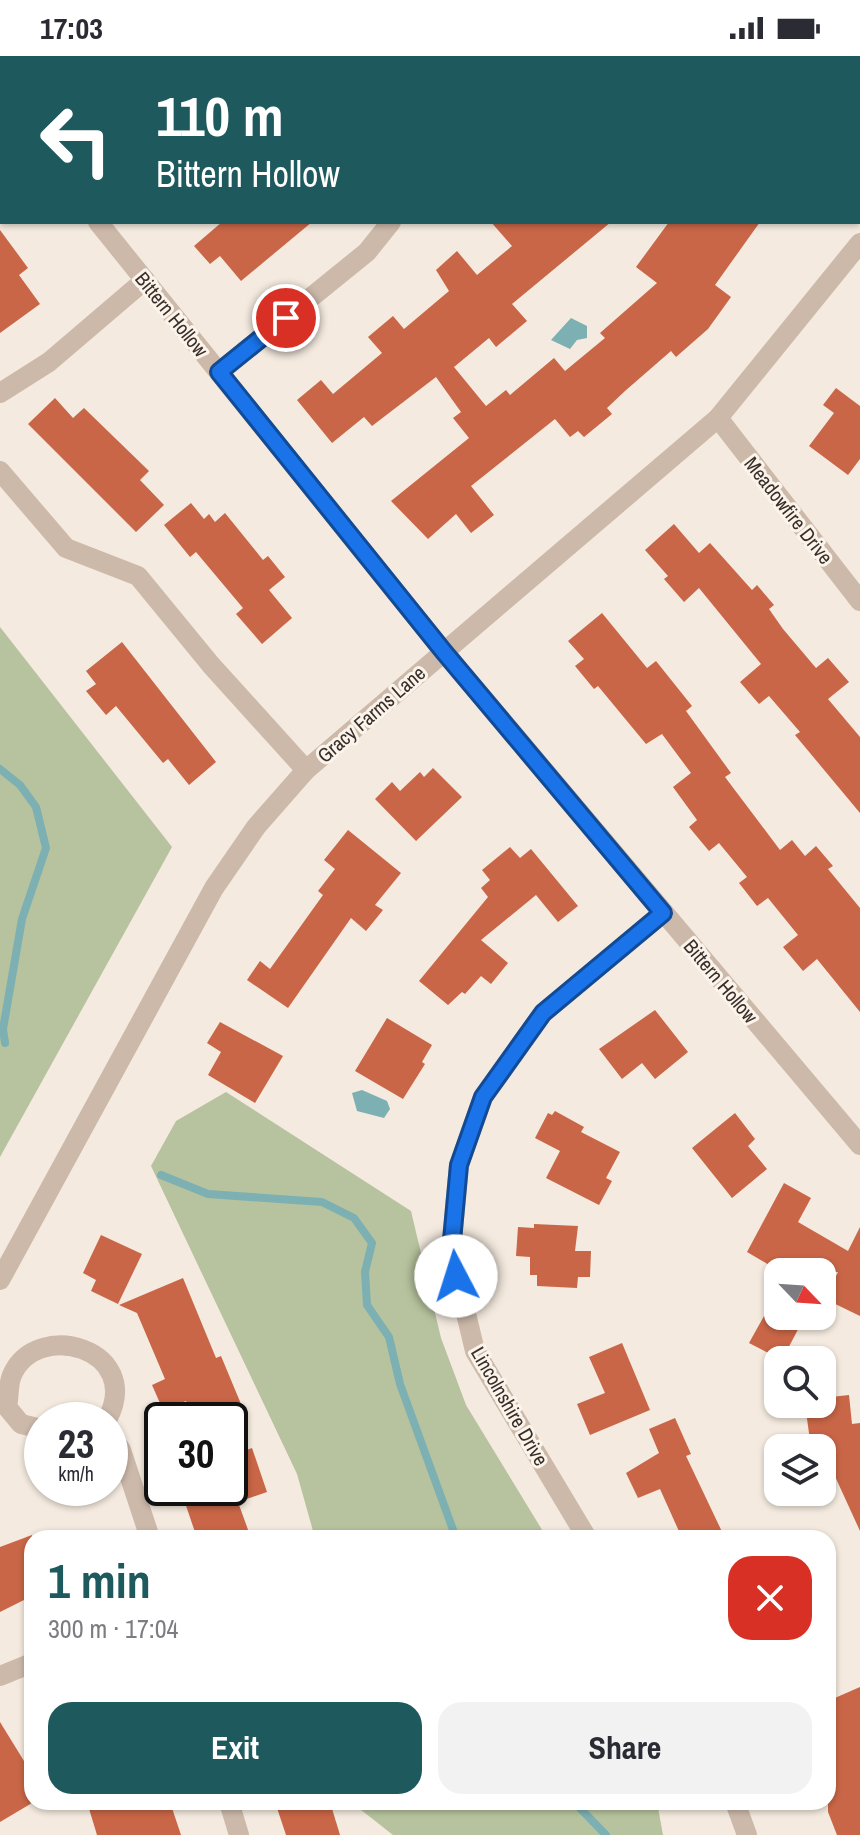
<!DOCTYPE html>
<html lang="en">
<head>
<meta charset="utf-8">
<style>
	:root { --surface:#fff; --page:#f2f2f3; --text:#2b2b33; --muted:#7c7c81; --accent:#1d595d }
	body { margin:0; font-family:"Archivo Narrow",sans-serif; background:var(--page); color:var(--text); height:100vh; display:flex; flex-direction:column; font-size:30px; white-space:nowrap }
	* { box-sizing:border-box; margin:0 }
	p { font-size:26px; color:var(--muted) }
	.icon { flex:none; width:44px; height:44px; fill:none; stroke:currentColor; stroke-width:2; stroke-linecap:round; stroke-linejoin:round }
	.map { position:relative; flex:1; overflow:hidden }
	.details { position:absolute; left:24px; top:1474px; width:812px; height:280px; display:flex; flex-direction:column; background:var(--surface); border-radius:24px; box-shadow:0 2px 6px #0004 }
	.details>* { flex:none }
	.banner { position:absolute; left:0px; top:0px; width:860px; height:168px; box-shadow:0 2px 6px #0004; background:#1d595d; color:#fff; overflow:hidden }
	.needle { width:52px; rotate:115deg }
	.tools { position:absolute; left:764px; top:1202px; display:grid; gap:16px }
	.tools a { display:grid; place-items:center; width:72px; height:72px; border-radius:16px; background:var(--surface); box-shadow:0 2px 6px #0004; font-size:40px }
	.speed { position:absolute; left:24px; top:1346px; display:flex; gap:16px; font-size:40px; font-weight:700; text-align:center }
	.speed>* { display:grid; place-content:center; width:104px; height:104px; border-radius:50%; background:var(--surface); box-shadow:0 2px 6px #0004; line-height:1 }
	.speed small { font-size:20px; font-weight:400 }
	.speed .limit { border:4px solid #111; border-radius:12px; background:#fff; color:#111 }
	.pin { position:absolute; display:grid; place-items:center; width:68px; height:68px; color:#fff; margin:-34px; border:4px solid #fff; border-radius:50%; box-shadow:0 2px 8px #0007 }
	.me { position:absolute; width:88px; margin:-44px; rotate:355deg; stroke-linejoin:round; filter:drop-shadow(0 0 6px #0008) }
	.turn { display:flex; align-items:center; gap:28px; height:168px; padding:0 24px; font-size:36px }
	.turn .icon { width:104px; height:104px; stroke-width:2.5 }
	.turn b { display:block; font-size:56px; line-height:68px }
	.round { display:grid; place-items:center; flex:none; width:84px; height:84px; border-radius:24px; background:var(--page) }
	.overview { display:flex; align-items:center; justify-content:space-between; height:136px; padding:0 24px }
	h1 { font-size:48px; font-weight:800; line-height:60px; color:var(--accent) }
	.action { display:flex; gap:16px; margin-top:auto; padding:16px 24px }
	.action a { flex:1; height:92px; border-radius:24px; background:var(--accent); color:#fff; font-size:32px; font-weight:800; line-height:92px; text-align:center }
	.action a+a { background:var(--page); color:var(--text) }
	.status { display:flex; justify-content:space-between; align-items:center; height:56px; padding:0 40px; background:var(--surface); direction:ltr }
	.status svg { height:22px; fill:currentColor }
	.map>svg:first-child { display:block }
	.green { fill:#b7c39e }
	.water { fill:#7cb0b2 }
	.lines { fill:none; stroke-linecap:round; stroke-linejoin:round }
	.stream { stroke:#7cb0b2; stroke-width:8 }
	.building { fill:#c96647 }
	.minor { stroke:#ccb9aa; stroke-width:20 }
	.route-casing { stroke:#114b97; stroke-width:20 }
	.route { stroke:#1a73e8; stroke-width:14 }
	.labels { text-anchor:middle; dominant-baseline:central; stroke-width:6; stroke-linejoin:round; paint-order:stroke }
	.street-label { font-size:20px; fill:#3a2e2a; stroke:#fbf4eb }
</style>
</head>
<body>
<div class="status"><b>17:03</b><svg viewBox="0 0 49 12"><path d="M0 12V9h3v3zM5 12V6h3v6zM10 12V3h3v9zM15 12V0h3v12zM26 1h20v11H26zM47 4h2v5h-2z"/></svg></div>
<div class="map">
<svg width="860" height="1779" viewBox="0 0 860 1779">
	<rect width="100%" height="100%" fill="#f4eadf"/>
	<!-- green -->
	<g class="green">
		<polygon points="0,571 172,791 0,1101"/>
		<polygon points="226,1036 411,1155 441,1282 466,1349 547,1482 315,1482 297,1418 151,1110 176,1065"/>
		<polygon points="351,1746 657,1746 663,1779 393,1779"/>
	</g>
	<!-- water -->
	<g class="water">
		<polygon points="571,262 587,270 587,282 577,284 570,293 551,284"/>
		<polygon points="362,1034 387,1045 390,1053 384,1062 357,1055 352,1037"/>
	</g>
	<g class="lines">
		<!-- stream -->
		<g class="stream">
			<polyline points="0,713 20,729 36,751 46,792 22,863 3,973 5,987"/>
			<polyline points="161,1119 208,1138 322,1146 354,1162 372,1187 365,1216 367,1249 389,1281 400,1328 456,1482"/>
			<polyline points="574,1746 606,1779"/>
		</g>
	</g>
	<!-- building -->
	<g class="building">
		<polygon points="222,166 312,166 241,225 220,200 210,208 194,190"/>
		<polygon points="491,166 611,166 512,248 527,265 496,291 489,282 454,311 486,350 506,334 510,339 554,302 565,315 605,282 600,277 657,227 636,211 669,166 760,166 715,229 731,241 708,273 676,301 671,295 625,335 607,352 612,358 584,381 578,375 570,381 555,363 471,430 494,459 471,477 456,458 428,483 391,445 469,382 453,362 461,356 436,321 372,370 364,361 332,387 297,344 321,324 333,338 382,297 368,281 393,260 404,273 449,235 436,214 457,195 477,219 512,190"/>
		<polygon points="0,174 28,212 19,219 40,248 0,277"/>
		<polygon points="836,332 860,350 860,403 848,419 809,390 834,357 823,349"/>
		<polygon points="55,342 73,362 84,352 149,415 140,424 164,449 136,476 28,368"/>
		<polygon points="191,447 204,463 209,458 215,466 225,457 263,504 268,500 285,521 269,534 292,562 262,588 236,558 243,552 196,496 190,501 164,469"/>
		<polygon points="674,468 699,497 710,487 752,534 757,529 774,549 769,553 783,573 816,612 828,602 849,626 828,643 860,681 860,757 795,679 800,676 769,640 759,648 740,626 761,608 699,532 684,546 664,523 668,520 645,494"/>
		<polygon points="602,557 647,612 656,605 692,650 686,655 731,717 725,721 780,794 792,784 805,800 816,790 833,810 828,813 860,852 860,956 817,903 803,915 783,891 798,879 768,842 757,850 739,827 747,821 719,787 709,795 689,771 697,764 673,731 691,717 662,678 646,688 598,630 594,633 575,610 584,603 568,585"/>
		<polygon points="122,586 216,706 189,729 168,703 163,707 116,650 106,659 86,635 96,628 86,615"/>
		<polygon points="433,712 462,741 416,785 375,743 392,726 400,735 420,716 424,721"/>
		<polygon points="348,774 401,817 375,849 383,854 366,875 351,862 288,952 247,924 260,905 270,913 323,839 318,835 335,813 324,804"/>
		<polygon points="510,791 520,802 531,793 578,850 558,866 536,839 481,884 508,907 491,928 481,920 465,938 462,936 448,949 419,925 488,841 481,832 490,824 482,814"/>
		<polygon points="655,954 688,996 655,1023 642,1007 622,1023 599,993"/>
		<polygon points="387,962 432,989 422,1006 425,1008 403,1043 355,1015"/>
		<polygon points="220,966 283,1000 255,1047 208,1019 221,996 207,987"/>
		<polygon points="555,1055 584,1071 581,1076 620,1096 606,1122 612,1125 599,1149 546,1122 560,1095 535,1082 548,1057 552,1059"/>
		<polygon points="735,1057 755,1083 748,1090 767,1113 732,1142 692,1092"/>
		<polygon points="784,1127 811,1142 798,1166 848,1195 860,1171 860,1260 825,1243 838,1216 781,1216 747,1196"/>
		<polygon points="534,1168 578,1170 575,1195 591,1195 590,1221 578,1221 577,1232 537,1230 537,1219 530,1219 530,1201 516,1200 518,1171 534,1172"/>
		<polygon points="101,1179 142,1198 118,1248 91,1235 96,1224 83,1217"/>
		<polygon points="183,1222 216,1302 221,1300 241,1348 204,1364 194,1364 186,1345 163,1354 152,1329 165,1323 137,1257 119,1249"/>
		<polygon points="764,1260 805,1260 782,1304 749,1287"/>
		<polygon points="622,1287 650,1354 590,1379 577,1348 605,1337 589,1301"/>
		<polygon points="849,1339 852,1368 860,1367 860,1475 828,1405 822,1406 822,1392 811,1392 805,1348 822,1348 822,1342"/>
		<polygon points="675,1362 691,1398 686,1400 725,1482 682,1482 660,1433 638,1442 626,1417 659,1397 649,1373"/>
		<polygon points="252,1392 267,1436 238,1446 251,1482 197,1482 180,1432 230,1432 230,1400"/>
		<polygon points="32,1479 32,1540 0,1556 0,1491"/>
		<polygon points="860,1631 860,1779 837,1779 828,1756 828,1645"/>
		<polygon points="0,1666 32,1718 32,1747 0,1766"/>
		<polygon points="87,1746 170,1746 181,1779 97,1779"/>
		<polygon points="275,1746 330,1746 340,1779 286,1779"/>
	</g>
	<g class="lines">
		<!-- minor -->
		<g class="minor">
			<polyline points="532,2 534,0"/>
			<polyline points="0,48 2,50"/>
			<polyline points="98,166 444,596 860,1089"/>
			<polyline points="219,316 367,196 391,166"/>
			<polyline points="0,337 49,306 145,224"/>
			<polyline points="718,362 860,545"/>
			<polyline points="0,415 66,492 138,520 211,609 306,714"/>
			<polyline points="0,1224 214,832 256,771 306,714 718,362 860,187"/>
			<path d="M42,1373l-21,-5 -14,-17c2,-9 1,-23 5,-32 25,-57 133,-26 95,45"/>
			<polyline points="110,1378 121,1394 150,1482"/>
			<polyline points="587,1482 475,1295 451,1195 459,1109 483,1041 543,957 663,857"/>
			<polyline points="0,1620 32,1607"/>
			<polyline points="229,1746 239,1779"/>
			<polyline points="735,1746 747,1779"/>
		</g>
	</g>
	<g class="lines">
		<defs>
			<polyline id="route" points="286,262 219,316 444,596 663,857 543,957 483,1041 459,1109 451,1195 456,1220"/>
		</defs>
		<!-- route casing -->
		<use href="#route" class="route-casing"/>
		<!-- route -->
		<use href="#route" class="route"/>
	</g>
	<g class="labels">
		<!-- street labels -->
		<g class="street-label">
			<text transform="translate(172 258) rotate(51)">Bittern Hollow</text>
			<text transform="translate(789 454) rotate(52)">Meadowfire Drive</text>
			<text transform="translate(371 658) rotate(-41)">Gracy Farms Lane</text>
			<text transform="translate(721 925) rotate(50)">Bittern Hollow</text>
			<text transform="translate(510 1350) rotate(60)">Lincolnshire Drive</text>
		</g>
	</g>
</svg>
<div class="tools">
<a><svg class="needle" viewBox="-14 -14 28 28"><path d="M0-13l5 13h-10z" fill="#e53935"/><path d="M0 13l5-13h-10z" fill="#7c7c81"/></svg></a>
<a><svg class="icon" aria-label="search" viewBox="0 0 24 24"><circle cx="10" cy="10" r="6"/><path d="M15 15l6 6"/></svg></a>
<a><svg class="icon" aria-label="layers" viewBox="0 0 24 24"><path d="M12 4l9 5-9 5-9-5zM3 14l9 5 9-5"/></svg></a>
</div>
<div class="speed"><div>23<small>km/h</small></div><div class="limit">30</div></div>
<div class="pin" style="left:286px;top:262px;background:#d93025"><svg class="icon" aria-label="arrive" viewBox="0 0 24 24"><path d="M6 21V4h12l-3 4 3 4H6"/></svg></div>
<svg class="me" style="left:456px;top:1220px" viewBox="-20 -20 40 40"><circle r="19" fill="#fff"/><path d="M0-13L10 11 0 6-10 11z" fill="#1a73e8"/></svg>
<div class="banner">
<div class="turn"><svg class="icon" aria-label="left" viewBox="0 0 24 24"><path d="M17 20v-9H6M10 6l-5 5 5 5"/></svg><div><b>110 m</b>Bittern Hollow</div></div>
</div>
<section class="details">
<div class="overview"><div><h1>1 min</h1><p>300 m · 17:04</p></div><a class="round" style="background:#d93025;color:#fff"><svg class="icon" aria-label="close" viewBox="0 0 24 24"><path d="M6 6l12 12M18 6L6 18"/></svg></a></div>
<div class="action"><a>Exit</a><a>Share</a></div>
</section>
</div>
</body>
</html>
